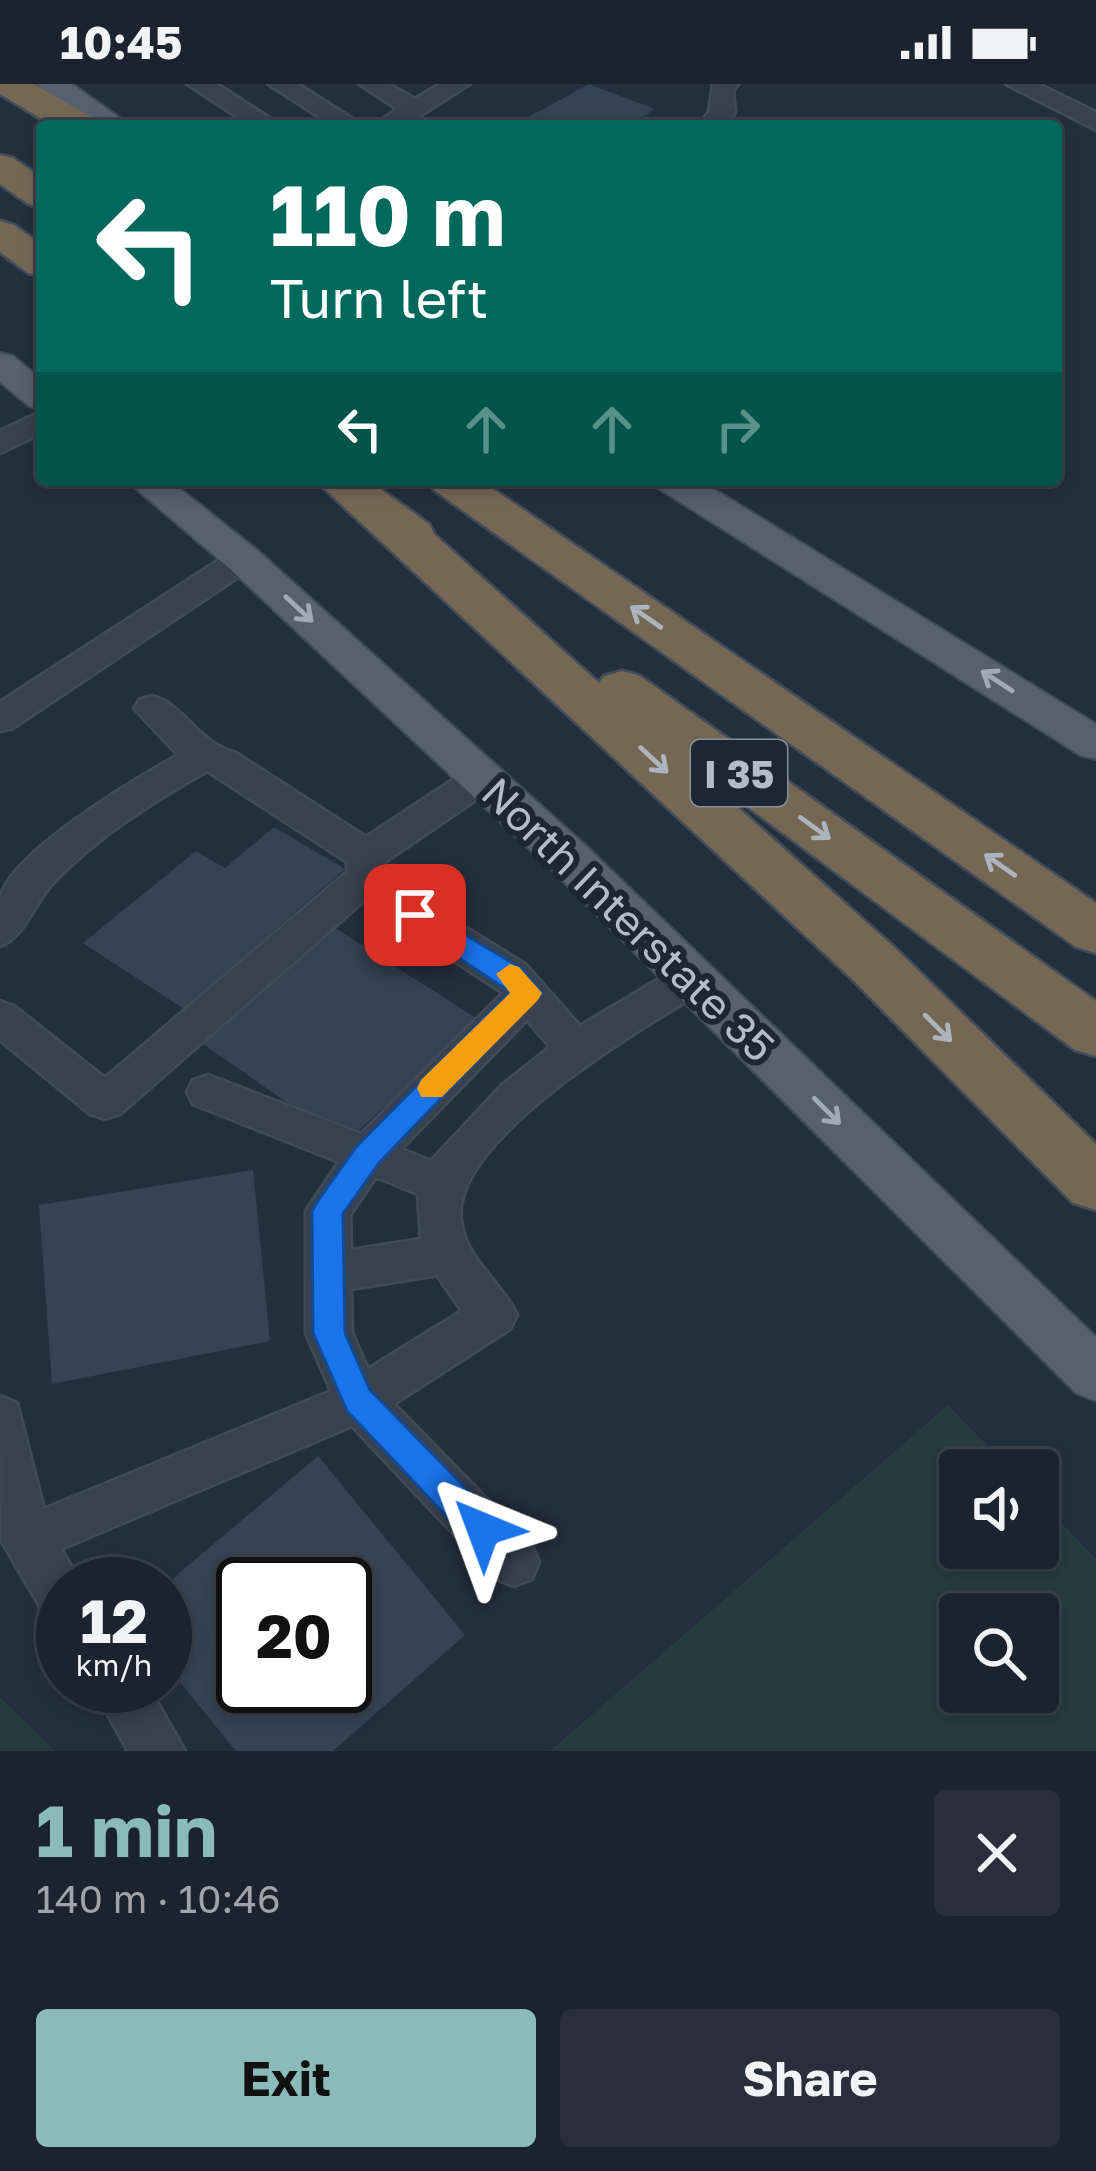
<!DOCTYPE html>
<html lang="en">
<head>
<meta charset="utf-8">
<style>
	:root { --surface:#1b232e; --page:#282f3a; --text:#f1f3f6; --muted:#a0a4aa; --line:#39404a; --accent:#8bbbb9 }
	body { margin:0; font-family:"Golos Text",sans-serif; background:var(--page); color:var(--text); height:100vh; display:flex; flex-direction:column; font-size:45px; white-space:nowrap }
	* { box-sizing:border-box; margin:0 }
	p { font-size:39px; color:var(--muted) }
	.icon { flex:none; width:66px; height:66px; fill:none; stroke:currentColor; stroke-width:2; stroke-linecap:round; stroke-linejoin:round }
	.map { position:relative; height:1667px; overflow:hidden }
	.details { display:flex; flex-direction:column; background:var(--surface); flex:1 }
	.details>* { flex:none }
	.guide { position:absolute; left:36px; top:36px; width:1026px; height:366px; border-radius:12px; box-shadow:0 6px 18px #0003,0 0 0 3px var(--line); background:#00695c; color:#fff; overflow:hidden }
	.tools { position:absolute; left:939px; top:1365px; display:grid; gap:24px }
	.tools a { display:grid; place-items:center; width:120px; height:120px; border-radius:12px; background:var(--surface); box-shadow:0 6px 18px #0003,0 0 0 3px var(--line); font-size:60px }
	.speed { position:absolute; left:36px; top:1473px; display:flex; gap:24px; font-size:60px; font-weight:700; text-align:center }
	.speed>* { display:grid; place-content:center; width:156px; height:156px; border-radius:50%; background:var(--surface); box-shadow:0 6px 18px #0003,0 0 0 3px var(--line); line-height:1 }
	.speed small { font-size:30px; font-weight:400 }
	.speed .limit { border:6px solid #111; border-radius:18px; background:#fff; color:#111 }
	.pin { position:absolute; display:grid; place-items:center; width:102px; height:102px; color:#fff; margin:-51px; border-radius:24px; box-shadow:0 6px 18px #0006 }
	.me { position:absolute; width:132px; margin:-66px; rotate:316deg; stroke-linejoin:round; filter:drop-shadow(0 0 9px #0008) }
	.turn { display:flex; align-items:center; gap:42px; height:252px; padding:0 36px; font-size:54px }
	.turn .icon { width:156px; height:156px; stroke-width:2.5 }
	.turn b { display:block; font-size:84px; line-height:102px }
	.lanes { display:flex; align-items:center; height:114px; padding:0 36px; background:#0003; justify-content:center; gap:60px; direction:ltr }
	.lanes .off { opacity:.35 }
	.round { display:grid; place-items:center; flex:none; width:126px; height:126px; border-radius:12px; background:var(--page) }
	.summary { display:flex; align-items:center; justify-content:space-between; height:204px; padding:0 36px }
	h1 { font-size:72px; font-weight:700; line-height:90px; color:var(--accent) }
	.action { display:flex; gap:24px; margin-top:auto; padding:24px 36px }
	.action a { flex:1; height:138px; border-radius:12px; background:var(--accent); color:#111; font-size:48px; font-weight:700; line-height:138px; text-align:center }
	.action a+a { background:var(--page); color:var(--text) }
	.status { display:flex; justify-content:space-between; align-items:center; height:84px; padding:0 60px; background:var(--surface); direction:ltr }
	.status svg { height:33px; fill:currentColor }
	.map>svg:first-child { display:block }
	.green { fill:#263c3f; fill-rule:evenodd }
	.building { fill:#364354; fill-rule:evenodd }
	.lines { fill:none; stroke-linecap:round; stroke-linejoin:round }
	.minor-casing { stroke:#414a57; stroke-width:5 }
	.major-casing { stroke:#414a57; stroke-width:4 }
	.highway-casing { stroke:#434c59; stroke-width:5 }
	.minor { fill:#38414e; fill-rule:evenodd }
	.major { fill:#56606e; fill-rule:evenodd }
	.highway { fill:#746855; fill-rule:evenodd }
	.oneway { stroke:#a1aab7 }
	.oneway2 { stroke:#aeb4bd }
	.route { fill:#1a73e8; stroke:#114b97; stroke-width:3 }
	.slow { fill:#f59e0b }
	.labels { text-anchor:middle; dominant-baseline:central; stroke-width:12; stroke-linejoin:round; paint-order:stroke }
	.shield { fill:#1d2633; stroke:#878f9c; stroke-width:3 }
	.shield-label { font-size:39px; font-weight:bold; fill:#b4bcc9 }
	.street-label { font-size:42px; fill:#b4bcc9; stroke:#1d2633 }
</style>
</head>
<body>
<div class="status"><b>10:45</b><svg viewBox="0 0 49 12"><path d="M0 12V9h3v3zM5 12V6h3v6zM10 12V3h3v9zM15 12V0h3v12zM26 1h20v11H26zM47 4h2v5h-2z"/></svg></div>
<div class="map">
<svg width="1096" height="1667" viewBox="0 0 1096 1667">
	<rect width="100%" height="100%" fill="#242f3e"/>
	<!-- green -->
	<g class="green">
		<path d="M948,1321l63,65h-51v78h78v-50l58,61v192h-546zM960,1530h78v78h-78z"/>
		<polygon points="0,1613 55,1667 0,1667"/>
	</g>
	<!-- building -->
	<g class="building">
		<polygon points="589,0 655,25 628,42 512,42"/>
		<polygon points="274,743 345,785 184,925 83,859 196,767 225,784"/>
		<polygon points="335,844 479,936 345,1059 203,960"/>
		<polygon points="253,1086 270,1257 52,1300 39,1121"/>
		<path d="M318,1372l147,179 -132,116h-97l-71,-87v-79zM243,1500h102v102h-102z"/>
	</g>
	<g class="lines">
		<defs>
			<g id="minor">
				<polygon points="187,0 217,0 282,42 251,42"/>
				<polygon points="268,0 298,0 364,42 333,42"/>
				<polygon points="359,0 389,0 415,15 440,0 470,0 404,42 373,42 397,25"/>
				<polygon points="713,0 738,0 733,7 735,29 724,42 697,42 709,28"/>
				<polygon points="1006,0 1038,0 1096,28 1096,46"/>
				<polygon points="42,327 42,349 0,369 0,347"/>
				<polygon points="243,465 255,468 259,475 255,482 13,644 0,647 0,618 231,468"/>
				<path d="M152,612c33,9 44,46 84,57l130,84 103,-68 13,-4 13,4 5,9 -5,9 -110,75 -3,20 16,4 127,78 55,62 99,-59 14,-4 14,4 6,11 -6,11c-62,37 -258,151 -246,232 5,39 40,60 56,94l-7,14 -116,75 138,141 7,17 -7,17 -18,7 -18,-7 -144,-153 -291,123 21,35h-19v38l-18,-7 -44,-75 -1,-144 17,7 27,106 287,-118 -25,-58v-122l33,-49 -146,-58 -6,-12 6,-12 15,-5 153,59 142,-141 -133,-87 -4,-7 -246,215 -15,5 -15,-5 -90,-74v-39l14,5 91,72 242,-206v-10l-140,-91c-56,32 -110,66 -154,112 -18,19 -29,55 -53,63 0,-15 0,-34 0,-48 11,-46 137,-120 178,-143l-44,-47 5,-8zM527,936l23,27 -48,38 -71,76 -30,-12zM376,1093l42,17 3,45 -70,11 -1,-35zM437,1191l25,36 -94,58 -16,-36 -1,-44z"/>
				<polygon points="92,1602 148,1602 185,1667 128,1667"/>
			</g>
			<g id="major">
				<polygon points="36,0 72,0 131,42 94,42"/>
				<polygon points="0,269 13,272 42,296 42,325 29,322 0,298"/>
				<polygon points="126,396 169,396 257,466 586,762 1096,1253 1096,1317 1076,1309 552,786 229,484"/>
				<polygon points="653,396 699,396 1096,640 1096,675 1080,671 658,404"/>
			</g>
			<g id="highway">
				<polygon points="0,0 34,0 93,34 99,42 53,42 0,10"/>
				<polygon points="0,71 13,74 42,94 42,124 28,120 0,100"/>
				<polygon points="0,137 14,141 42,161 42,192 28,189 0,168"/>
				<polygon points="315,396 368,396 429,440 435,451 599,599 604,592 622,587 640,592 1096,917 1096,972 1075,966 686,677 894,863 1096,1060 1096,1126 1073,1119 852,895"/>
				<polygon points="427,396 480,396 1096,819 1096,869 1076,863 434,406"/>
			</g>
		</defs>
		<!-- minor casing -->
		<use href="#minor" class="minor-casing"/>
		<!-- major casing -->
		<use href="#major" class="major-casing"/>
		<!-- highway casing -->
		<use href="#highway" class="highway-casing"/>
		<!-- minor -->
		<use href="#minor" class="minor"/>
		<!-- major -->
		<use href="#major" class="major"/>
		<!-- highway -->
		<use href="#highway" class="highway"/>
	</g>
	<!-- one-way arrows -->
	<defs><path id="oneway-shaft" d="M-6 0H5M1.5-3L5.5 0L1.5 3" fill="none" stroke-width="1.6" stroke-linecap="round" stroke-linejoin="round" transform="scale(3)"/></defs>
	<g class="oneway">
		<use href="#oneway-shaft" transform="translate(299 525) rotate(43)"/>
		<use href="#oneway-shaft" transform="translate(997 597) rotate(-147)"/>
		<use href="#oneway-shaft" transform="translate(827 1027) rotate(45)"/>
	</g>
	<g class="oneway2">
		<use href="#oneway-shaft" transform="translate(646 533) rotate(-145)"/>
		<use href="#oneway-shaft" transform="translate(654 676) rotate(43)"/>
		<use href="#oneway-shaft" transform="translate(815 744) rotate(36)"/>
		<use href="#oneway-shaft" transform="translate(1000 781) rotate(-145)"/>
		<use href="#oneway-shaft" transform="translate(938 944) rotate(45)"/>
	</g>
	<!-- route -->
	<polygon class="route" points="415,821 521,884 542,909 379,1079 343,1130 345,1249 370,1306 495,1434 500,1445 495,1457 483,1462 470,1457 347,1327 313,1249 312,1127 317,1118 357,1062 510,908 405,838 401,831"/>
	<!-- slow -->
	<polygon class="slow" points="510,880 519,883 542,909 538,916 442,1013 421,1013 417,1004 421,996 510,909 496,890"/>
	<g class="labels">
		<!-- shield labels -->
		<rect class="shield" x="691" y="656" width="96" height="66" rx="9"/>
		<g class="shield-label">
			<text x="739" y="689">I 35</text>
		</g>
		<!-- street labels -->
		<g class="street-label">
			<text transform="translate(629 835) rotate(44)">North Interstate 35</text>
		</g>
	</g>
</svg>
<div class="tools">
<a><svg class="icon" aria-label="sound" viewBox="0 0 24 24"><path d="M4 9h4l5-4v14l-5-4H4zM17 9q2 3 0 6"/></svg></a>
<a><svg class="icon" aria-label="search" viewBox="0 0 24 24"><circle cx="10" cy="10" r="6"/><path d="M15 15l6 6"/></svg></a>
</div>
<div class="speed"><div>12<small>km/h</small></div><div class="limit">20</div></div>
<div class="pin" style="left:415px;top:831px;background:#d93025"><svg class="icon" aria-label="arrive" viewBox="0 0 24 24"><path d="M6 21V4h12l-3 4 3 4H6"/></svg></div>
<svg class="me" style="left:483px;top:1445px" viewBox="-20 -20 40 40"><path d="M0-17L14 15 0 8-14 15z" fill="#1a73e8" stroke="#fff" stroke-width="4"/></svg>
<div class="guide">
<div class="turn"><svg class="icon" aria-label="left" viewBox="0 0 24 24"><path d="M17 20v-9H6M10 6l-5 5 5 5"/></svg><div><b>110 m</b>Turn left</div></div>
<div class="lanes"><svg class="icon" aria-label="left" viewBox="0 0 24 24"><path d="M17 20v-9H6M10 6l-5 5 5 5"/></svg><svg class="icon off" aria-label="ahead" viewBox="0 0 24 24"><path d="M12 20V5M6 11l6-6 6 6"/></svg><svg class="icon off" aria-label="ahead" viewBox="0 0 24 24"><path d="M12 20V5M6 11l6-6 6 6"/></svg><svg class="icon off" aria-label="right" viewBox="0 0 24 24"><path d="M7 20v-9h11M14 6l5 5-5 5"/></svg></div>
</div>
</div>
<section class="details">
<div class="summary"><div><h1>1 min</h1><p>140 m · 10:46</p></div><a class="round"><svg class="icon" aria-label="close" viewBox="0 0 24 24"><path d="M6 6l12 12M18 6L6 18"/></svg></a></div>
<div class="action"><a>Exit</a><a>Share</a></div>
</section>
</body>
</html>
